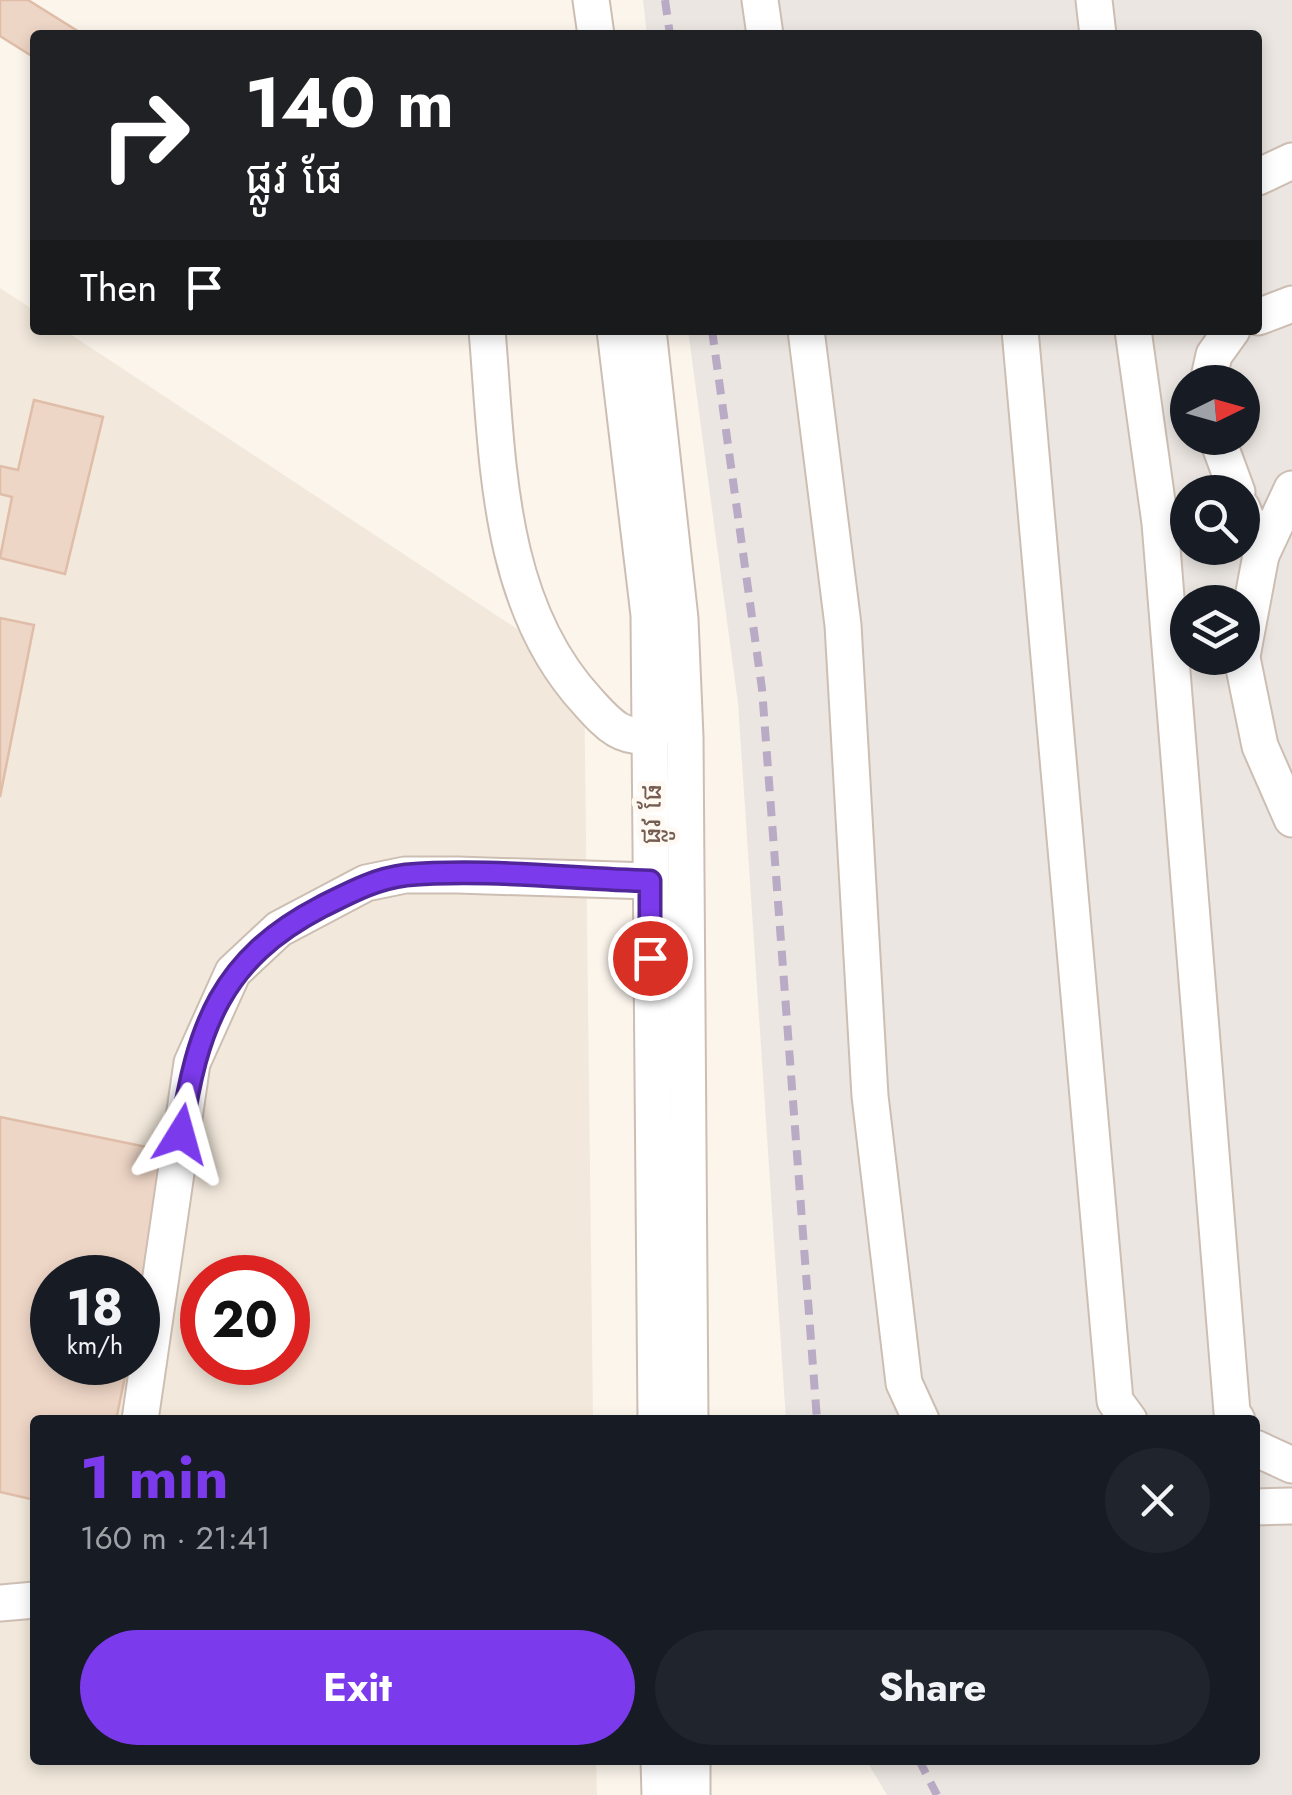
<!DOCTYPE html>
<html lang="en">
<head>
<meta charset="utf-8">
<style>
	:root { --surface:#171b24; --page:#20242c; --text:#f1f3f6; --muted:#9ea1a6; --accent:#7c3aed }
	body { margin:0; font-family:Jost,"Noto Sans Khmer",sans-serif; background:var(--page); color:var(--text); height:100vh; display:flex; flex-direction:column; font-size:38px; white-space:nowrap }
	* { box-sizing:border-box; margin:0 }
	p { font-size:32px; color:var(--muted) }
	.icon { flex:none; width:55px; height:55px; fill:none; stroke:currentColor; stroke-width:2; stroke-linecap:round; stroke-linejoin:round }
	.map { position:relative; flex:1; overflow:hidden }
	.drawer { position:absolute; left:30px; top:1415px; width:1230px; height:350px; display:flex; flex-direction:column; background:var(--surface); border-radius:10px; box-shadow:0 5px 15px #0003 }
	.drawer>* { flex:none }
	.guide { position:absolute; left:30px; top:30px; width:1232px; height:305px; border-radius:10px; box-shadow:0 5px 15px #0003; background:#202124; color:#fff; overflow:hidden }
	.needle { width:65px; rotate:85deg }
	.tools { position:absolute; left:1170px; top:365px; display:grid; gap:20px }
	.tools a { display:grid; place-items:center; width:90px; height:90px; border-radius:50%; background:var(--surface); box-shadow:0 5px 15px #0003; font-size:50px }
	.speed { position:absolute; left:30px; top:1255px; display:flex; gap:20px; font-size:50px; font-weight:700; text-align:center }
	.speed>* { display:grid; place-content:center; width:130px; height:130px; border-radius:50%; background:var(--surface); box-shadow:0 5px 15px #0003; line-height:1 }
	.speed small { font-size:25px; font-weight:400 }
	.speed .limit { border:15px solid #d22; background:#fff; color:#111 }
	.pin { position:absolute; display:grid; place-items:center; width:85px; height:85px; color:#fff; margin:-42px; border:5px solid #fff; border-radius:50%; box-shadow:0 2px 10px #0007 }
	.me { position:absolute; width:110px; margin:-55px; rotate:8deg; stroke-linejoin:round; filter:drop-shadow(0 0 8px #0008) }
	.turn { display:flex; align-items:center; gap:35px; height:210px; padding:0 50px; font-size:45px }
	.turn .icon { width:130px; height:130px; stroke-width:2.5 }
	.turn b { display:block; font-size:70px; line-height:85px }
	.then { display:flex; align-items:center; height:95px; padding:0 50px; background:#0003; gap:20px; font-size:38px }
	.round { display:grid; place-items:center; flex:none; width:105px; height:105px; border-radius:52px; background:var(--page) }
	.head { display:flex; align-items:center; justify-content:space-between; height:170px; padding:0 50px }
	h1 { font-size:60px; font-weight:700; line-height:75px; color:var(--accent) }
	.cta { display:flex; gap:20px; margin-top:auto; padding:20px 50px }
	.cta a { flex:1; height:115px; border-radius:60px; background:var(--accent); color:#fff; font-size:40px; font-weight:700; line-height:115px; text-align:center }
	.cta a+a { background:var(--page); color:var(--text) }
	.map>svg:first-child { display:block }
	.residential { fill:#f2e8db; fill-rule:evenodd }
	.industrial { fill:#ebe6e1; fill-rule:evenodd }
	.building { fill:#eed6c6; stroke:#dfbda8; stroke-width:2.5 }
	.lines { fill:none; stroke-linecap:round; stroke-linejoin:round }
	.minor-casing { stroke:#cdbeb3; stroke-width:39 }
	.minor { stroke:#fff; stroke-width:35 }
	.rail { stroke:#b9aac5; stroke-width:8; stroke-dasharray:15 10; stroke-linecap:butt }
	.route-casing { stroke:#51269a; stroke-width:25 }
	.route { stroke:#7c3aed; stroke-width:18 }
	.labels { text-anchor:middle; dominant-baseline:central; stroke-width:10; stroke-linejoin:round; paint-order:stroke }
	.street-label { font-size:28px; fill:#755e51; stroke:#fef9f3 }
</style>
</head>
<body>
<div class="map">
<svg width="1292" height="1795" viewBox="0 0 1292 1795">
	<rect width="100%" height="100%" fill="#fbf5ec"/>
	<!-- residential -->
	<path class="residential" d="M0,288l35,23v19h29l520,343 9,747h-558v340h561l1,35h-597zM52,1278h86v84h-86zM202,1278h86v84h-86z"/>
	<!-- industrial -->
	<path class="industrial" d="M643,0h649v1795h-405l-21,-35h389v-340h-469l-48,-717 -50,-373h570v-295h-611zM1188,382h54v56h-54zM1188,492h54v56h-54zM1188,602h54v56h-54z"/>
	<!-- building -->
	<g class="building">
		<polygon points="0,0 28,0 84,35 35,35 35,58 0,36"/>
		<polygon points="34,400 103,417 65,574 0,558 12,497 0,494 0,466 18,470"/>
		<polygon points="0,618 34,625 0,797"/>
		<polygon points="0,1117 171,1152 138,1315 138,1278 52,1278 52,1362 128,1362 116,1420 35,1420 35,1500 0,1492"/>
	</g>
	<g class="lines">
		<defs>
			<g id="minor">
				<polyline points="591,0 596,35"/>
				<polyline points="760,0 765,35"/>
				<polyline points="1094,0 1098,35"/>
				<polyline points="1258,177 1292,161"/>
				<polyline points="1258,317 1292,304"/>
				<path d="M487,330c11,128 9,273 101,372 20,22 33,38 64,33"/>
				<polyline points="615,330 649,615 656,1420"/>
				<polyline points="648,330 680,619 685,737 690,1420"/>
				<polyline points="806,330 843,625 870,1096 904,1383 921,1420"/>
				<polyline points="1020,330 1115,1401 1129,1420"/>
				<polyline points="1133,330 1160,523 1232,1412 1237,1420"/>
				<polyline points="1208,382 1214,355 1232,330"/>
				<polyline points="1217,438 1237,492"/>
				<polyline points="1242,508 1261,555 1292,489"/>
				<polyline points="1242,656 1261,555"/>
				<polyline points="1242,658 1260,746 1292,819"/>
				<polyline points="140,1420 192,1063 233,972 279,929 366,883 405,875 457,875 650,881"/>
				<polyline points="1255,1448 1292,1465"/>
				<polyline points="1255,1507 1292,1506"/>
				<polyline points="0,1603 35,1600"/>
				<polyline points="659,1760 660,1795"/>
				<polyline points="692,1760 692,1795"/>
			</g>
		</defs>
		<!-- minor casing -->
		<use href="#minor" class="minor-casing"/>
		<!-- minor -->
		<use href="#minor" class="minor"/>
		<!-- rail -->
		<g class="rail">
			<polyline points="665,0 670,35"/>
			<polyline points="712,330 762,689 817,1420"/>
			<polyline points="919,1760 937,1795"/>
		</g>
	</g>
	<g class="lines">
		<defs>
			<path id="route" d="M181,1134c16,-107 40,-175 140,-227 28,-14 53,-28 85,-32 80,-7 164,4 244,6v77"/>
		</defs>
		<!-- route casing -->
		<use href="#route" class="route-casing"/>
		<!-- route -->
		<use href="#route" class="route"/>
	</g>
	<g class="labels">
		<!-- street labels -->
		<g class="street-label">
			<text transform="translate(651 814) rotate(-89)">ផ្លូវ ផែ</text>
		</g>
	</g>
</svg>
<div class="tools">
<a><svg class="needle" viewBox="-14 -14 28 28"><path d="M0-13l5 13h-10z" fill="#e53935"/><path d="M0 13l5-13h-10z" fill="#9ea1a6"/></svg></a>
<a><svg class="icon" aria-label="search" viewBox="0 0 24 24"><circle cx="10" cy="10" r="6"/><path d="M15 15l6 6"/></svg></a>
<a><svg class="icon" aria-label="layers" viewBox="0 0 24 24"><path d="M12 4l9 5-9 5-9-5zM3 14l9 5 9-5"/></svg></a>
</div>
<div class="speed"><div>18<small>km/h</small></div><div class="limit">20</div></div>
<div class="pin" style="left:650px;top:958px;background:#d93025"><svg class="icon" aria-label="arrive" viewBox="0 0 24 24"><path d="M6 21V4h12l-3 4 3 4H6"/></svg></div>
<svg class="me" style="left:181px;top:1134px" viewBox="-20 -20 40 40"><path d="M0-17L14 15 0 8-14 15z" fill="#7c3aed" stroke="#fff" stroke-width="4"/></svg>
<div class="guide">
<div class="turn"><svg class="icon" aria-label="right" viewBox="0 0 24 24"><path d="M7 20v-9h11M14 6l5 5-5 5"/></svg><div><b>140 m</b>ផ្លូវ ផែ</div></div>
<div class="then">Then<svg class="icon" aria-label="arrive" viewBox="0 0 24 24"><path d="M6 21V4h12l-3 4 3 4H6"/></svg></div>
</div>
<section class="drawer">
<div class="head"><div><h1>1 min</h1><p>160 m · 21:41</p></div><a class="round"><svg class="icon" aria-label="close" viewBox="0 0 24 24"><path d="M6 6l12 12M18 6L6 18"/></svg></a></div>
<div class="cta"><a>Exit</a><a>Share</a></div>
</section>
</div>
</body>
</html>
